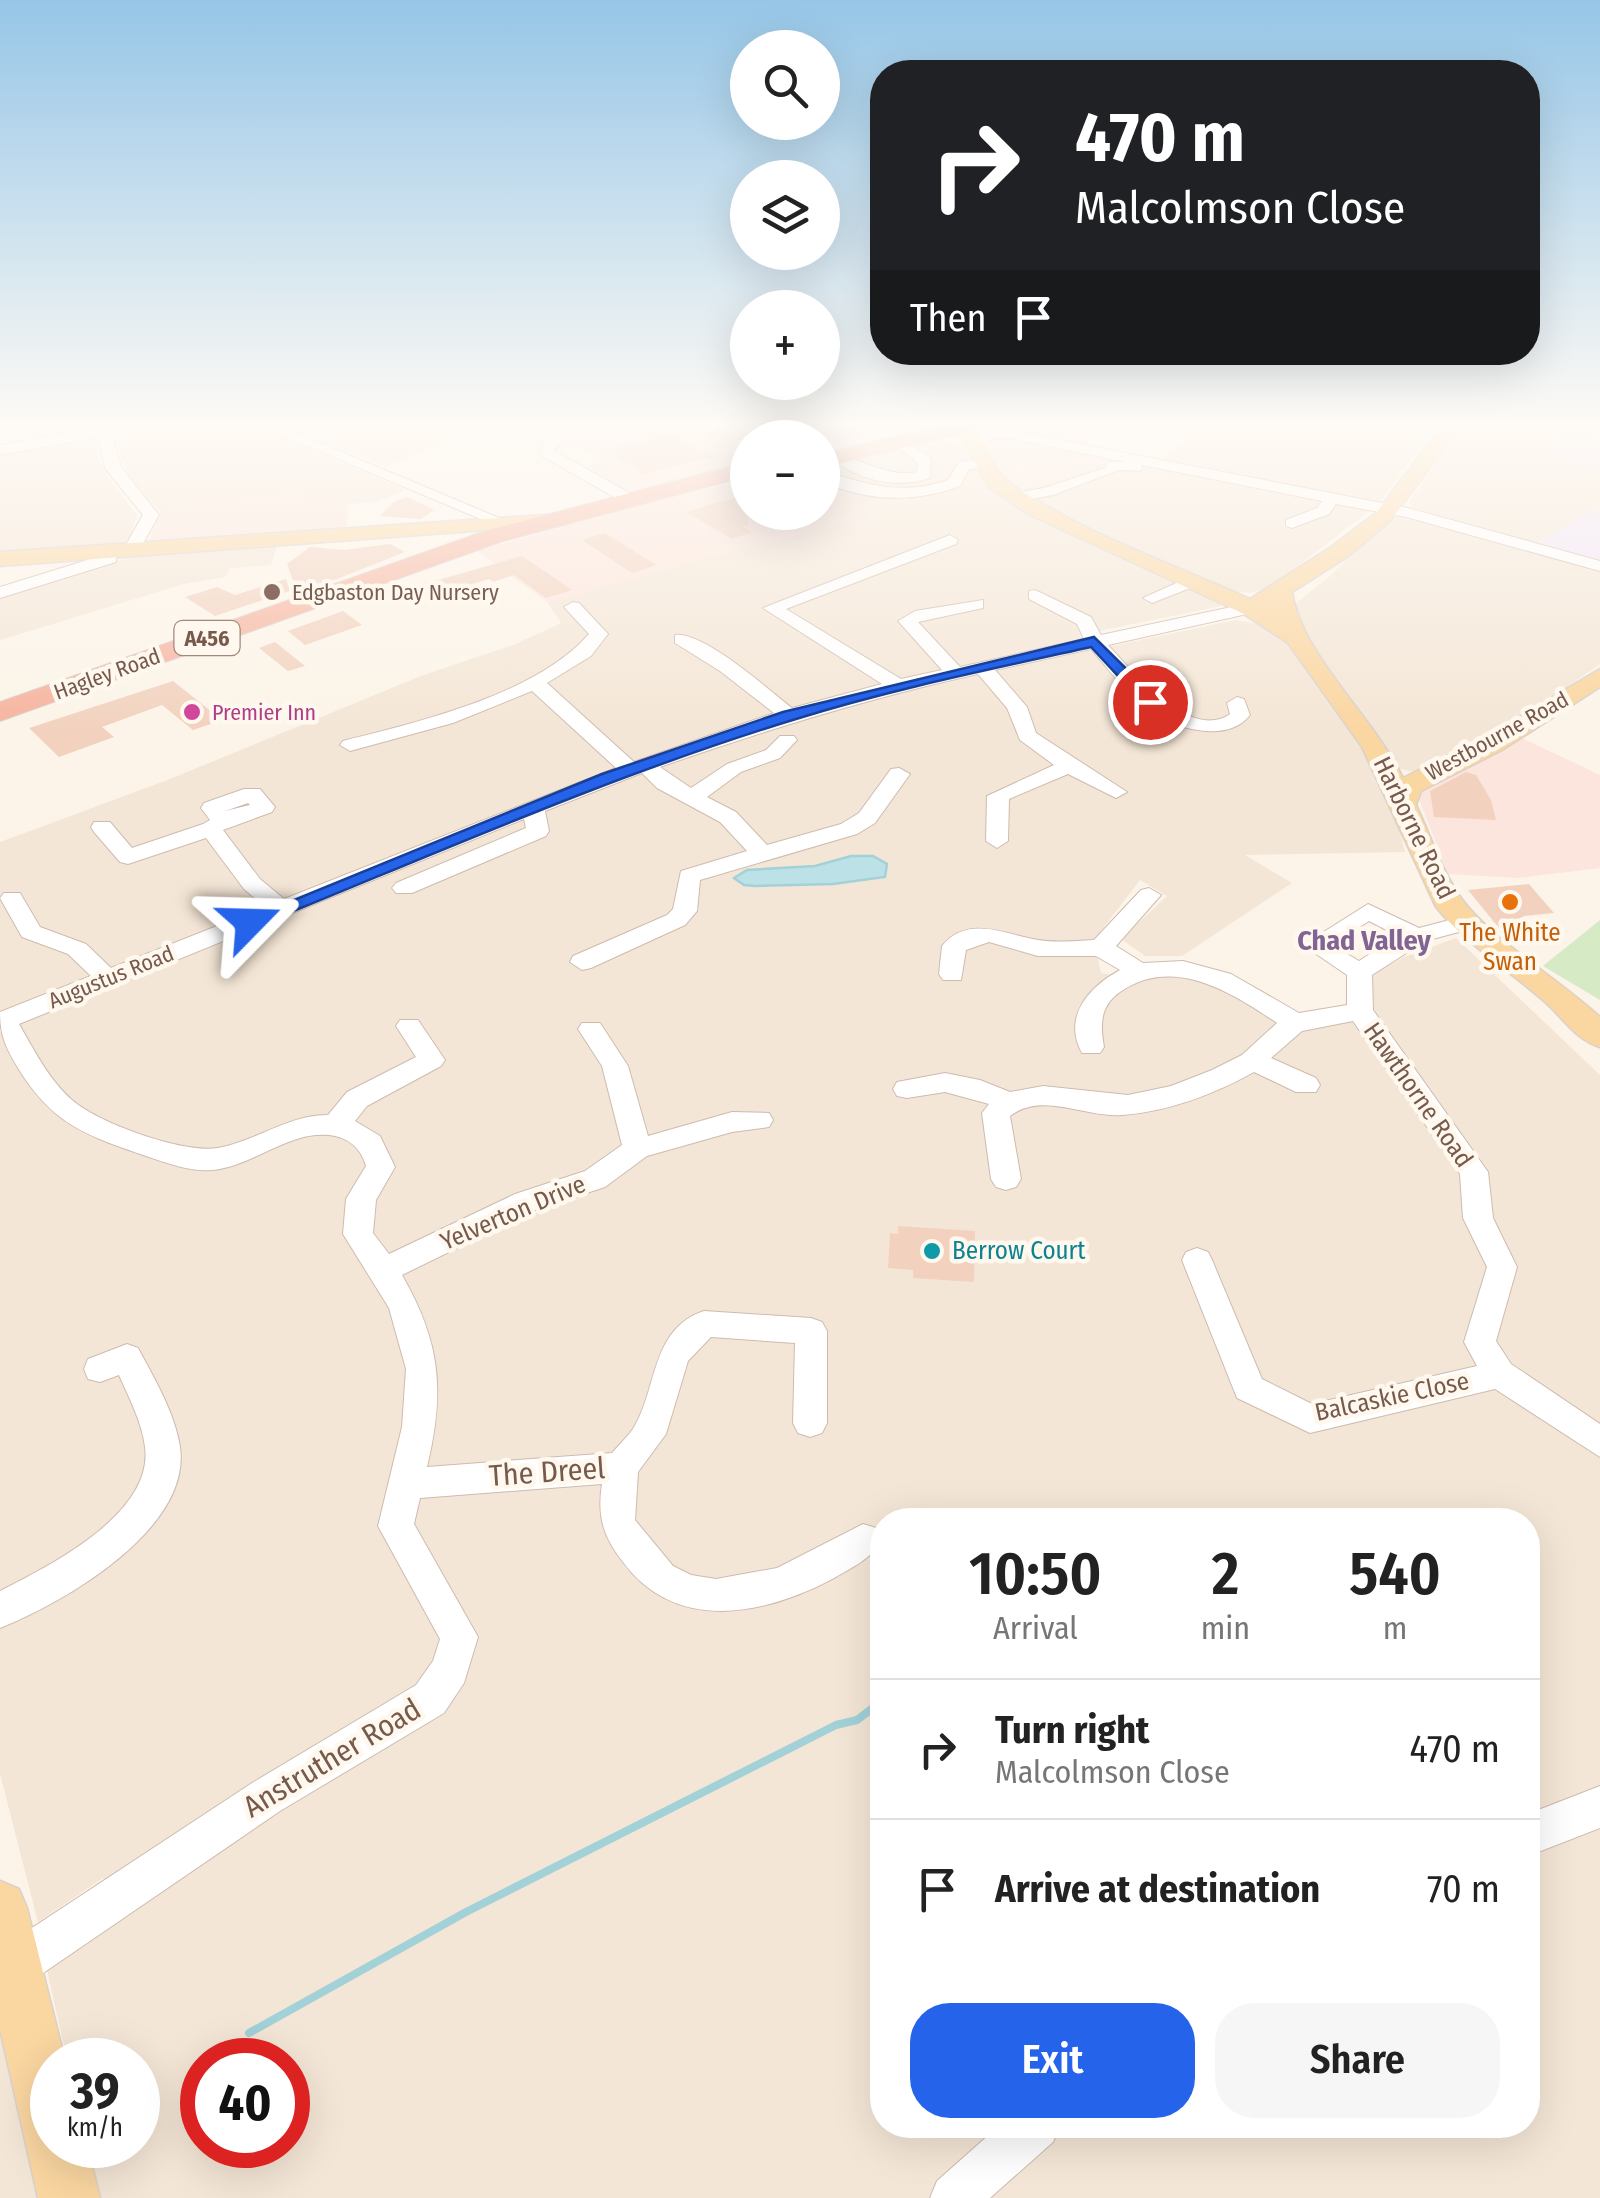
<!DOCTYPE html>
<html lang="en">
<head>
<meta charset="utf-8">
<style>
	:root { --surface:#fff; --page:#f6f6f6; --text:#222; --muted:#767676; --line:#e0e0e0; --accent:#2563eb }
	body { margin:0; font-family:"Fira Sans Condensed",sans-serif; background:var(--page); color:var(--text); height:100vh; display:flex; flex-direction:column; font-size:38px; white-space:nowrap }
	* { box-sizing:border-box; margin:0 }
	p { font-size:32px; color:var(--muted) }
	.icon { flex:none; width:55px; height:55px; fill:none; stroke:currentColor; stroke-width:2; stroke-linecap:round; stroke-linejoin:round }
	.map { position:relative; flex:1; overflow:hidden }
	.sheet { position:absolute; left:870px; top:1508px; width:670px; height:630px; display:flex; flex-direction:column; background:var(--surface); border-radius:40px; box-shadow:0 10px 40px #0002 }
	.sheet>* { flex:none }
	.hud { position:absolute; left:870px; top:60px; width:670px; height:305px; border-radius:40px; box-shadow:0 10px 40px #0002; background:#202124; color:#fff; overflow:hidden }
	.fabs { position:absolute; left:730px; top:30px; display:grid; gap:20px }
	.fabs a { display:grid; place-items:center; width:110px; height:110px; border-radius:50%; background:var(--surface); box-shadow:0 10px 40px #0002; font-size:50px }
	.speed { position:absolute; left:30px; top:2038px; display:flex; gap:20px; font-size:50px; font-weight:700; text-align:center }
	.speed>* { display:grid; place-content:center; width:130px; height:130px; border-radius:50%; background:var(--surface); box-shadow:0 10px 40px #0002; line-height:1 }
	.speed small { font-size:25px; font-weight:400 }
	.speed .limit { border:15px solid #d22; background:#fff; color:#111 }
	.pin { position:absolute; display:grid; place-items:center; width:85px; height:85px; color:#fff; margin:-42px; border:5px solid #fff; border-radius:50%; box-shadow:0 2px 10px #0007 }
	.me { position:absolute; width:110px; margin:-55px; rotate:68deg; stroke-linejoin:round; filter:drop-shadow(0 0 8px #0008) }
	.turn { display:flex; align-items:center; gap:35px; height:210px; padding:0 40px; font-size:45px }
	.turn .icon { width:130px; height:130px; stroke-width:2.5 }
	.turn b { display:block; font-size:70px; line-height:85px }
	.then { display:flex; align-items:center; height:95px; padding:0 40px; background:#0003; gap:20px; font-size:38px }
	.eta { display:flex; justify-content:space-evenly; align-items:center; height:170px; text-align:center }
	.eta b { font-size:60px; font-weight:600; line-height:70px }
	.button { display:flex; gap:20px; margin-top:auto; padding:20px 40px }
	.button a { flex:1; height:115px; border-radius:40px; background:var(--accent); color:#fff; font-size:40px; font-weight:600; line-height:115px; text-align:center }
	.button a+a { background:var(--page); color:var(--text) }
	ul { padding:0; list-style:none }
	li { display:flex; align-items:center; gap:30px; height:140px; padding:0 40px; border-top:2px solid var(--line) }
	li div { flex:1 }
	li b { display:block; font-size:38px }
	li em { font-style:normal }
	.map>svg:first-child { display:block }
	.residential { fill:#f4e6d6; fill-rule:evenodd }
	.commercial { fill:#fce5dc }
	.education { fill:#f1e4f9 }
	.green { fill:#d6eac6 }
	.water { fill:#bce1e6; stroke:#a2d1d8; stroke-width:2.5 }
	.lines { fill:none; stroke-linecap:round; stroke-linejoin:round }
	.stream { stroke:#a2d1d8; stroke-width:8 }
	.building { fill:#f2d2bf }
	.minor-casing { stroke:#cebbae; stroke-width:2 }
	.major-casing { stroke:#d9d1cd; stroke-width:3 }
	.highway-casing { stroke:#d9d1cd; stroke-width:2 }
	.minor { fill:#fff; fill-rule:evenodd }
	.major { fill:#fad6a1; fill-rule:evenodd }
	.highway { fill:#f6b49f; fill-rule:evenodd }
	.route { fill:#2563eb; stroke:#184099; stroke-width:2.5 }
	.education-dot { fill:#8d6e63; stroke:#fff8ee; stroke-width:4 }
	.hotel-dot { fill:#d1479c; stroke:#fff8ee; stroke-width:4 }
	.food-dot { fill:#e8710a; stroke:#fff8ee; stroke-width:4 }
	.culture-dot { fill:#0f9aa8; stroke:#fff8ee; stroke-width:4 }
	.labels { text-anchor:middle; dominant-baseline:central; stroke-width:9; stroke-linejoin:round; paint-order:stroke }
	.far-education-label { font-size:22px; fill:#785e54; stroke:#fff8ee; text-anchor:start }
	.shield { fill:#fff8ee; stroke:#a0897d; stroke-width:2.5 }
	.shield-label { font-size:22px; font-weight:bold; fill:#775a4c }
	.far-street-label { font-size:22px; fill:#775a4c; stroke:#fff8ee }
	.far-hotel-label { font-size:22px; fill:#b23c85; stroke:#fff8ee; text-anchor:start }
	.street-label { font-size:25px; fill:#775a4c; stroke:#fff8ee }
	.food-label { font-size:25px; fill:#c56008; stroke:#fff8ee }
	.culture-label { font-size:25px; fill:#0d838f; stroke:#fff8ee; text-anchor:start }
	.neighbourhood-label { font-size:28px; font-weight:bold; fill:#816493; stroke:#fff8ee }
	.near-street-label { font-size:30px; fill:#775a4c; stroke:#fff8ee }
</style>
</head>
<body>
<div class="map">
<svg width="1600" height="2198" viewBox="0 0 1600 2198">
	<rect width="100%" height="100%" fill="#fcf4e8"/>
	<!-- residential -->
	<g class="residential">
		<polygon points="22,422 144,422 32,440"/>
		<polygon points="178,422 245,422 406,490 376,502 326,505 325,499 301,501 303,495 160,512 126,472 117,441 129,431"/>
		<polygon points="272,422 504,422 384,466"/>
		<polygon points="515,422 657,422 593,440 568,435 554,445 515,438"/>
		<polygon points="658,422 823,422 768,437 748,438 747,464 737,466"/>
		<polygon points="1240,422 1440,422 1378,504 1269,588 1250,593 1232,591 1164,562 1015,492 1100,464 1161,461 1194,433 1223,431"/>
		<polygon points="1466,422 1567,422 1553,442 1554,457 1600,471 1600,507 1536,543 1414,508 1409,502"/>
		<path d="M936,437l29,11 25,36 44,33 186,86 1,3 -142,29 10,16 146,-31 24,4 31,16 97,142 18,70 -160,3 47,28 -110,73h-37l-24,-17 46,-43 -27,-16 -46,60 7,33 37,6 27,-5 36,3 102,53 71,-19 -6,-35 36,-19 52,-19 144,137v1123h-1501l-12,-53h51v-85h-71l-20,-90 73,-50 -17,-42 -65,44 -38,-148v-742l330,-136 -11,-10 -319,128v-172l165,-61 256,-105 95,-32 45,-21 -14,-21 330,-90 -43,-25 -11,-2v-19zM882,1520h646v605h-646zM202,2060h86v85h-86z"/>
		<polygon points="85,438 93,439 103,471 137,515 130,538 121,544 0,555 0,452"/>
		<polygon points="1393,515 1600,571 1600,664 1494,738 1413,772 1393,767 1374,731 1294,620 1290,608 1329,577"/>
		<polygon points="277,546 271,565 230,568 225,577 184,584 0,640 0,597 138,555"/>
		<polygon points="0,2030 41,2198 0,2198"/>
	</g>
	<!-- commercial -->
	<g class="commercial">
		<polygon points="658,422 737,466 624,494 580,468 605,460 579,446 549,451 568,435 593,440"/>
		<polygon points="823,422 915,422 823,445 822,438 787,437 780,434"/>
		<polygon points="1002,422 1121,422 1082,445 1114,459 1024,490 999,477 981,443 1004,434 992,428"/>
		<polygon points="747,481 748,512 822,512 823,485 834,487 879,513 547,602 478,551 644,502"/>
		<polygon points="303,494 302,501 325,499 327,505 348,503 347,532 147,546 160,512 194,508 196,502"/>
		<polygon points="1520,737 1600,775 1600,868 1517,878 1448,874 1417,794 1437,779"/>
	</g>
	<!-- education -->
	<g class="education">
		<polygon points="1567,422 1600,422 1600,436 1594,441 1600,443 1600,471 1554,457 1553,442"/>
		<polygon points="1600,507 1600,562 1536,543"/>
	</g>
	<!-- green -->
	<polygon class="green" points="1600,920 1600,1000 1543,966"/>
	<!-- water -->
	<polygon class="water" points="851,856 873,856 887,864 885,877 833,884 755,886 744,885 734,878 747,870 815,866"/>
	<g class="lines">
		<!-- stream -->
		<polyline class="stream" points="249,2033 466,1912 836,1725 857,1720 882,1701"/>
	</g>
	<!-- building -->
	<g class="building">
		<polygon points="669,435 714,457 643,474 616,458 622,456 611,449"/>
		<polygon points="748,494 748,526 743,527 752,532 732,539 686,512"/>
		<polygon points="407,497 434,510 421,519 380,516 394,502"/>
		<polygon points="605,533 656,565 632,573 582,540"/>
		<polygon points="390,544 405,552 337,579 296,589 287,564 310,547 344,550"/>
		<polygon points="522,556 572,590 546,598 514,575 493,582 489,579 416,601 403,590"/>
		<polygon points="286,579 290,591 215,616 185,597 217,587 235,595"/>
		<polygon points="343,611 362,625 305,645 288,631"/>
		<polygon points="275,642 305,666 288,671 259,648"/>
		<polygon points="173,681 222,720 193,730 162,705 102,727 114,737 59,757 29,728"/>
		<polygon points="1466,772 1476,775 1491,800 1496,820 1434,817 1430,791"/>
		<polygon points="1529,884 1554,913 1523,916 1539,934 1507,938 1468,890"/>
		<polygon points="898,1226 975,1231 974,1282 913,1278 913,1270 888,1268 890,1233 898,1234"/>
	</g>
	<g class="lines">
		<defs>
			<g id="minor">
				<polygon points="136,422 168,422 112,435 121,467 159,515 137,554 131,555 123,550 143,515 105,468 98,437 0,455 0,445"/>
				<polygon points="250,422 270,422 504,520 490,523"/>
				<polygon points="568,422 584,422 553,450 633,495 633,501 621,501 540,455 544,440"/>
				<polygon points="684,422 699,422 692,426"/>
				<polygon points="741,422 759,422 785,438 766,438"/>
				<polygon points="1007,430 1408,508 1600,561 1600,571 1406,517 1336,504 1329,514 1292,528 1286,526 1286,520 1317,508 1322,501 1142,465 1141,471 1119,470 1053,495 1015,502 1009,500 1009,494 1044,488 1105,468 1109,462 1126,462 1007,438 988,440 975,452 967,447 978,433"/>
				<path d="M900,438l31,20 -1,20c-34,11 -72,3 -100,-21 14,-9 56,23 87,15l1,-9 -25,-21z"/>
				<path d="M983,459l5,2v6l-19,2 -9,17c-46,17 -93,16 -138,-5v-11c45,15 80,26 126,10l11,-18z"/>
				<path d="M950,535l8,5 -2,4 -170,65 115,70 41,-9 -44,-49 17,-10 68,-11v8l-65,14 42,45 124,-28 -7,-15 -48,-25v-8l6,-1 56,27 10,18 149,-32 6,1v8l-148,33c24,26 82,97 122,69l-3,-11 10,-6 7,2 6,16c-23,30 -80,13 -106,-8 -20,-16 -36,-39 -53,-58l-96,21 32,37 9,26 91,59 -11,6 -48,-24 -59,25 -1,42 -11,7 -11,-7 1,-45 67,-31 -34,-25 -13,-32 -29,-34c-108,24 -213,56 -318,93l31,21 36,-24 39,-14 14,-14h14l3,4 -17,18 -39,14 -34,25 29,15 31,33 74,-21 18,-11 32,-44 8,-1 11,6 -35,49 -18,11 -157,46 -3,31 -12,14 -94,43 -9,2 -12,-8 3,-6 94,-41 6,-6 8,-38 66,-20 -27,-29 -63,-34 -15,-15 -97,38 4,20 -3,5 -134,57h-16l-4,-5 4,-5 130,-55 -2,-9 -505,205c15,26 30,56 53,76 26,23 112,54 146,48 39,-7 69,-33 110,-33l19,-23 69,-35 -20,-31 4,-6h18l27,40 -4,6 -74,40 -12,15 25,15 15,31 -19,33 -3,33 16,21 126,-60 70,-23 37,-26 -20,-79 -24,-37 4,-6h18l28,43 20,70 84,-24 37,1 4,7 -4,7 -37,5 -85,24 -42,31 -70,23 -133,65c39,68 43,116 25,192l185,-14c7,-8 15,-16 21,-24 25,-40 17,-100 71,-118l107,7 11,4 5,9v92l-5,10 -12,4 -12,-4 -5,-10 2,-80 -84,-6 -23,24 -22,73 -28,38 -3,48 38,46 18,9 25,4 61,-11 86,-44 13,4 5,12c-9,19 -30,28 -47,38 -69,37 -158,56 -211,-16 -20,-26 -26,-45 -21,-78l-182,14 -6,26 64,113 -14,46 -20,30 -164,98 -250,171 -16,6 -14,-6v-33l252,-166 164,-98 17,-24 7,-22 -62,-113 24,-99 4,-58 -17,-61 -46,-74 3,-35 20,-33c-5,-18 -18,-29 -37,-31 -41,-4 -76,31 -116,35 -23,2 -46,-7 -67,-14 -60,-21 -93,-31 -128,-88 -12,-20 -18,-32 -18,-56l91,-36 -23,-22 -46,-17 -22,-39 4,-5h16l20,34 46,17 25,24 154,-61 -21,-18 -38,-51 -78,26 -8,-2 -26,-30 -3,-5 3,-5h16l22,26 71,-24 7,-4 -9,-12 3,-5 40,-14h16l15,18 -3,5 -49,18 37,49 24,20 332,-131 -84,-77 -79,32 -103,28 -10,-6 3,-4c75,-19 193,-46 246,-107l-25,-27 9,-5 6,1 29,31 -17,22 -44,27 87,79 140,-49 -54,-42 -45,-28v-8c28,-4 94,55 117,73l90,-24 -119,-76zM248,803l2,2 -25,6z"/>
				<polygon points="110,553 116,554 116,562 0,598 0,587"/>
				<polygon points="1192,576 1198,577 1198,585 1152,603 1143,598"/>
				<path d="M1149,888l12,7 -45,51 27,17 40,-2 48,13 68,39 48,-8v-30l-44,-30 65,-41 51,24 46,-12 9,2 3,5 -3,5 -49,13 -53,34 1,35 115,162 5,46 24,49 -21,74 15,23 89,60v33l-105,-68 -185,44 -73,-35 -55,-138 4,-8 11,-4 11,4 4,8 50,119 50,25 165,-38 -13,-24 23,-75 -24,-49 -3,-44 -107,-153 -51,10 -31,27 45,20 4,7 -4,7h-20l-42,-20c-39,22 -87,40 -132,43 -37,3 -79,-24 -112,1l11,63 -5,8 -10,3 -10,-3 -5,-8 -9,-66 7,-9 -44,-12 -38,6 -10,-2 -4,-7 4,-7 48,-9 35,7 30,12 33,-6 85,9 43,-9 41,-16 30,-15 35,-32c-46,-31 -104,-68 -157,-31 -20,14 -20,32 -16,55l-4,6h-18c-20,-36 7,-66 38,-83l-24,-14h-58l-49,-14 -23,8 -5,30h-18l-4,-6 3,-28c26,-32 64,-11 96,-6 19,3 38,1 56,0l47,-50zM1369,921l29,15 -39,25 -27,-16z"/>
				<path d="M127,1344l11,4c16,30 37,65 42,99 12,82 -117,156 -180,181v-37c49,-25 154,-77 145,-144 -3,-25 -16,-49 -26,-72l-19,7 -12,-3 -4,-10 4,-10z"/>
				<polygon points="1600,1786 1600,1828 1528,1856 1528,1814"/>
				<polygon points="1000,2125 1060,2125 1053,2142 990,2198 930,2198 937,2181"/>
			</g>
			<g id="major">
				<path d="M938,422c60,0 39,39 76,64 71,48 158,78 236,113l81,-52 45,-34 69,-91h19l-74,99 -43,36 -55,35c9,62 82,126 111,186l81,-40 116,-69v18l-98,63 -81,41 -5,14c15,31 27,70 48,97 29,38 97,79 136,115v30c-23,-6 -38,-30 -55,-45 -36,-32 -78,-57 -109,-95l-74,-160 -74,-104 -46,-30 -214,-99 -38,-26 -29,-50z"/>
				<polygon points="559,514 569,520 566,524 0,566 0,552"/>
				<polygon points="0,1881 19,1889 27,1908 65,2060 52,2060 52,2145 87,2145 100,2198 38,2198 0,2029"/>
			</g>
			<g id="highway">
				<polygon points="957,422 995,422 991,426 822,468 822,454"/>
				<polygon points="748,462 748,476 503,541 0,721 0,702 485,531"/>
			</g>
		</defs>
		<!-- minor casing -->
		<use href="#minor" class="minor-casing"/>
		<!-- major casing -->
		<use href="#major" class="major-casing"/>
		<!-- highway casing -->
		<use href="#highway" class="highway-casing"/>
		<!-- minor -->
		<use href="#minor" class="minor"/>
		<!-- major -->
		<use href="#major" class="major"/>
		<!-- highway -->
		<use href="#highway" class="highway"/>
	</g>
	<!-- sky -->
	<linearGradient id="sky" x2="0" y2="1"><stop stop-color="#96c6e7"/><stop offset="0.58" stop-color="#fefaf5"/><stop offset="1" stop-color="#fefaf5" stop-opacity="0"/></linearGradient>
	<rect width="1600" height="730" fill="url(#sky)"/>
	<!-- route -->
	<path class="route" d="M1094,637l62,61v7h-11l-54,-58c-99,22 -199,42 -295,72 -184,56 -361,135 -539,207h-14l-3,-4 362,-148 181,-62z"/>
	<!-- markers -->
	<circle class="education-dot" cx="272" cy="592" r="10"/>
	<circle class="hotel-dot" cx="192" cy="712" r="10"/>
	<circle class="food-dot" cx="1510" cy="902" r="10"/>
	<circle class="culture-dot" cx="932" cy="1251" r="10"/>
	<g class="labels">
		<!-- far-education labels -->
		<g class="far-education-label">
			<text x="292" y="592">Edgbaston Day Nursery</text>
		</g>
		<!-- shield labels -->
		<rect class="shield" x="174.5" y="621" width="65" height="34" rx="8"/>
		<g class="shield-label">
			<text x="207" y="638">A456</text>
		</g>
		<!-- far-street labels -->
		<g class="far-street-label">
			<text transform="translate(107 674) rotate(-20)">Hagley Road</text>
			<text transform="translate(1497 736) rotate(-29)">Westbourne Road</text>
			<text transform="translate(111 977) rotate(-22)">Augustus Road</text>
		</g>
		<!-- far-hotel labels -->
		<g class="far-hotel-label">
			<text x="212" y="712">Premier Inn</text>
		</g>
		<!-- street labels -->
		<g class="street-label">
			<text transform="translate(1414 828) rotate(64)">Harborne Road</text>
			<text transform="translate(1418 1095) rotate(55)">Hawthorne Road</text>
			<text transform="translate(513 1213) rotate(-23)">Yelverton Drive</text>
			<text transform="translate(1392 1397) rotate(-12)">Balcaskie Close</text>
		</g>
		<!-- food labels -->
		<g class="food-label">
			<text x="1510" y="933">The White<tspan x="1510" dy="29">Swan</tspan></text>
		</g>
		<!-- culture labels -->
		<g class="culture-label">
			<text x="952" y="1251">Berrow Court</text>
		</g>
		<!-- neighbourhood labels -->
		<g class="neighbourhood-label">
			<text x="1364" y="940">Chad Valley</text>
		</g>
		<!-- near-street labels -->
		<g class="near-street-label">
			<text transform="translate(547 1472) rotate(-4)">The Dreel</text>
			<text transform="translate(332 1758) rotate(-31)">Anstruther Road</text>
		</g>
	</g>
</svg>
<div class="fabs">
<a><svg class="icon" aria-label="search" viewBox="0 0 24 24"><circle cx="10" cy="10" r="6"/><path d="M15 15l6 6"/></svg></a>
<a><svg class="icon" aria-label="layers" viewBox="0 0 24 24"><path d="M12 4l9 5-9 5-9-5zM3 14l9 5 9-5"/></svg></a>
<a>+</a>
<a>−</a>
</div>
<div class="speed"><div>39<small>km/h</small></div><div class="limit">40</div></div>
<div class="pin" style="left:1150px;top:702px;background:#d93025"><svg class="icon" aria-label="arrive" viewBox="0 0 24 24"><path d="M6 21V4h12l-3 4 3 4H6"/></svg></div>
<svg class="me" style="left:250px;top:922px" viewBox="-20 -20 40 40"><path d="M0-17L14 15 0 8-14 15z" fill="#2563eb" stroke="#fff" stroke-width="4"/></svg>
<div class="hud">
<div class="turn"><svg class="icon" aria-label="right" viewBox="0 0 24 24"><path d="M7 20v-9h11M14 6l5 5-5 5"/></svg><div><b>470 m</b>Malcolmson Close</div></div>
<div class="then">Then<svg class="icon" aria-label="arrive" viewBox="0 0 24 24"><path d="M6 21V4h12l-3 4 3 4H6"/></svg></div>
</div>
<section class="sheet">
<div class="eta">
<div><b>10:50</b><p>Arrival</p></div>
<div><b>2</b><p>min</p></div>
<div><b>540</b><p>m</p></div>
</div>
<ul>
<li><svg class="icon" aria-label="right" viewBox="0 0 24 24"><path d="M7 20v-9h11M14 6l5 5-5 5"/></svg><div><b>Turn right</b><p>Malcolmson Close</p></div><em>470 m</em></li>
<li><svg class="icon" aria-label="arrive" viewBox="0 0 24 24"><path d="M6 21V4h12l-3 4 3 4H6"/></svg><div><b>Arrive at destination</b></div><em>70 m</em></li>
</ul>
<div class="button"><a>Exit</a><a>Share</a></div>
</section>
</div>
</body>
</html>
